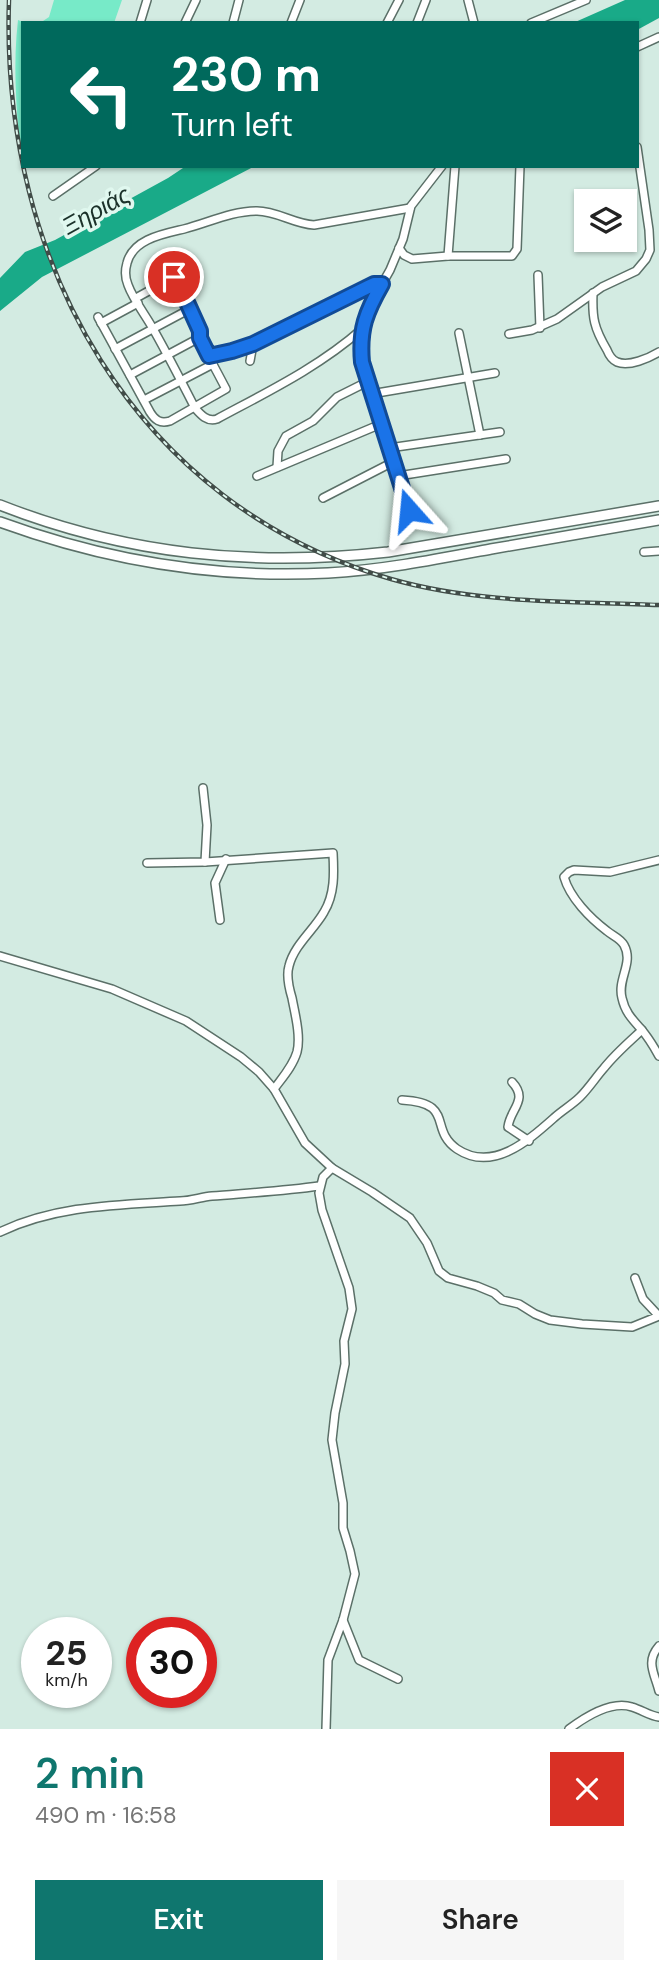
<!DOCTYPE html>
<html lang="en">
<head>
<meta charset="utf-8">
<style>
	:root { --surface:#fff; --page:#f6f6f6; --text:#222; --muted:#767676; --accent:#0f766e }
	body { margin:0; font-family:"DM Sans",sans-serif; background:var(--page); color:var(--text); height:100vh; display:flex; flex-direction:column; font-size:26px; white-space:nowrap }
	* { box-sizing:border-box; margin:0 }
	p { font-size:23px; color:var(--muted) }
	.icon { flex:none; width:38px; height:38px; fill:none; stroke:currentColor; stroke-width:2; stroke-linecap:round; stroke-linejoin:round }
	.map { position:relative; height:1729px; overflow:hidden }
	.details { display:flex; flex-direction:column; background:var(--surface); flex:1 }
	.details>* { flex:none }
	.top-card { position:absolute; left:21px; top:21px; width:618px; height:147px; border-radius:0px; box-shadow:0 2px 5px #0004; background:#00695c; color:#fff; overflow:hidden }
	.controls { position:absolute; left:574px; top:189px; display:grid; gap:14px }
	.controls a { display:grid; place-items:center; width:63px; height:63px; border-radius:0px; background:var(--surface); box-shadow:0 2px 5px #0004; font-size:35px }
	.speed { position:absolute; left:21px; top:1617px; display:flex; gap:14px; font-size:35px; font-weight:700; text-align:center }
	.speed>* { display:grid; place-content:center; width:91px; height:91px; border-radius:50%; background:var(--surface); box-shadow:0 2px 5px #0004; line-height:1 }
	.speed small { font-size:18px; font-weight:400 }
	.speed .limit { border:10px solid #d22; background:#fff; color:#111 }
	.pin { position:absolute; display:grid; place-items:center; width:60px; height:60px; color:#fff; margin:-30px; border:4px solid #fff; border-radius:50%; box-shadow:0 2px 7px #0007 }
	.me { position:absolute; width:77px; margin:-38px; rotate:342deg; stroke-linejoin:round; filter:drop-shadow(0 0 5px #0008) }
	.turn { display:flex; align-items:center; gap:24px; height:147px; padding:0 35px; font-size:32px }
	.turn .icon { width:91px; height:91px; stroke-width:2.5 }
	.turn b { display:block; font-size:49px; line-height:60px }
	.round { display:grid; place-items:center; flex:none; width:74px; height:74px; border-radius:0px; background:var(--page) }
	.headline { display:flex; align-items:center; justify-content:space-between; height:119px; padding:0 35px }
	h1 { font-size:42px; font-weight:600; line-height:52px; color:var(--accent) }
	.action { display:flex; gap:14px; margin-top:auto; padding:14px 35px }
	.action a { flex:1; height:80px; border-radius:0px; background:var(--accent); color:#fff; font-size:28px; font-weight:600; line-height:80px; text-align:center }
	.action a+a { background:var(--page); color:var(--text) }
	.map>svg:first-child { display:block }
	.green { fill:#77eac8 }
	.water { fill:#19aa88 }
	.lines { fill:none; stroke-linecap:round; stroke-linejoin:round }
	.minor-casing { stroke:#5b7068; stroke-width:10 }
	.major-casing { stroke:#5b7068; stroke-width:12 }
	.minor { stroke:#fff; stroke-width:7 }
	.major { stroke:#fff; stroke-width:9 }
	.rail-casing { stroke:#414c48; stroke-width:4.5 }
	.rail { stroke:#e0f8ef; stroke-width:2; stroke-dasharray:5; stroke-linecap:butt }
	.route-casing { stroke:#114b97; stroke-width:18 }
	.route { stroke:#1a73e8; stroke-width:12 }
	.labels { text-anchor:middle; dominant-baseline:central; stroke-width:7; stroke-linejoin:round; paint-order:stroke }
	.water-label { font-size:24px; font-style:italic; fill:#1b312a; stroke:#e0f8ef }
</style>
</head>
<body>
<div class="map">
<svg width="659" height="1729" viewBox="0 0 659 1729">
	<rect width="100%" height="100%" fill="#d3ebe2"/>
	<!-- green -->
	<g class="green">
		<polygon points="54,0 122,0 114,23 40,23 49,17"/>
		<path d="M18,20l7,3h-2v124l-3,1c-4,-43 -7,-85 -2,-128z"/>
	</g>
	<!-- water -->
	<g class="water">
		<polygon points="625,0 659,0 659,18 637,30 637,23 573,23"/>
		<polygon points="186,166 255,166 42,277 0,311 0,278 25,252 55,240 168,178"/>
	</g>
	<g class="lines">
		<defs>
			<g id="minor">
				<polyline points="468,0 474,23"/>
				<polyline points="140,23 147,0"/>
				<polyline points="185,23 196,0"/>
				<polyline points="233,23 239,0"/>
				<polyline points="291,23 300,0"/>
				<polyline points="387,23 399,0"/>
				<polyline points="417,23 426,0"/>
				<polyline points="531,23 586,0"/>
				<polyline points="637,47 659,37"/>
				<polyline points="53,196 96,166"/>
				<polyline points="399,248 404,255 412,259 448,256 512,256 517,249 520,166"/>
				<polyline points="448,256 455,166"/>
				<polyline points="538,275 540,328"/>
				<path d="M593,293c-1,25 1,35 14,57 2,5 5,10 10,12 12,5 32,-4 42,-10"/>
				<path d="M98,317l52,95c5,8 10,12 20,9l56,-32 -27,-51 2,-4 -25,-56 -2,-1 -38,21"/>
				<polyline points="101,323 138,303"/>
				<path d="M362,329c-43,38 -95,63 -145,90 -10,3 -16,-4 -22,-11 -14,-27 -28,-55 -43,-81 -8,-14 -19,-28 -24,-42 -3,-7 -3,-15 -1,-22 6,-24 36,-29 57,-34 24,-6 47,-18 73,-18 20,0 37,13 57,14l96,-17"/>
				<polyline points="459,333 480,435"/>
				<polyline points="509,334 532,330 557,319 602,287 636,271 646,259 650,250 649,230 637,147"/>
				<polyline points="115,349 190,309"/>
				<polyline points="209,356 232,351 253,344 368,287 382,284"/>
				<polyline points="250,361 253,344"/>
				<polyline points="130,375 199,338"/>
				<polyline points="371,394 495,373"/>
				<polyline points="144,400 213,364"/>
				<polyline points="389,448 500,432"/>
				<polyline points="277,467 278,451 286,436 313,421 337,397 367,382"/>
				<polyline points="257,476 381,424"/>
				<polyline points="398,476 506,459"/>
				<polyline points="323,498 393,462"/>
				<polyline points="409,511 366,378 361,347 362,331 368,309 390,270 403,239 411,206 442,166"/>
				<polyline points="644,552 659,551"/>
				<polyline points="203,788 207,825 205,862"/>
				<path d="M659,860l-49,12 -36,-2 -5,2 -5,5c6,21 26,41 43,54 6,5 13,7 17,14 10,18 -7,34 -2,53 3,14 10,21 19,31 7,8 13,18 18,27"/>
				<path d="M147,863l58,-1 128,-9c1,20 2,41 -9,59 -10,18 -30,33 -35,54 -3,10 0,22 3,32 3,16 9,38 5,54 -4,14 -15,26 -23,37"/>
				<polyline points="220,920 215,883 226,859"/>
				<polyline points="0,956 112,989 186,1021 241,1057 259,1072 274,1089 305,1143 332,1168 372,1192 410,1218 427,1243 439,1271 448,1278 477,1286 494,1293 502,1300 519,1304 535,1314 550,1320 582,1324 632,1327 659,1316 643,1299 635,1278"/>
				<path d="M512,1082c17,18 -2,27 -4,45l21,14"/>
				<path d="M402,1100c54,3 26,29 55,49 36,24 72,-9 98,-32 8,-7 18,-13 25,-20 9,-9 16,-20 24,-29 11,-14 25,-26 38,-38"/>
				<path d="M0,1232c56,-27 119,-27 180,-31 11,0 21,-4 32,-5 36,-3 72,-5 107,-10"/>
				<polyline points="343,1620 359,1660 398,1679"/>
				<path d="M659,1646c-14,16 -4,28 0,45"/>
				<polyline points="326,1729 328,1660 343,1620 355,1574 350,1551 343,1528 343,1503 332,1440 335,1413 345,1364 344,1341 352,1309 349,1288 322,1210 319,1193 323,1177 332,1168"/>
				<path d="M569,1729c16,-12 42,-29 63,-22 10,3 18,9 27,10"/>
			</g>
			<g id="major">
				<path d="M0,505c127,50 254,62 388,47l271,-46"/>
				<path d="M0,522c107,39 214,57 328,51 55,-3 110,-14 163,-24 56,-10 112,-19 168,-29"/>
			</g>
		</defs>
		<!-- minor casing -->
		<use href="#minor" class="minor-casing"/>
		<!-- major casing -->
		<use href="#major" class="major-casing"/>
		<!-- minor -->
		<use href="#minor" class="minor"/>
		<!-- major -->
		<use href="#major" class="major"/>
		<defs>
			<path id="rail" d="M9,0c-9,264 127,505 382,579 87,25 179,22 268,26"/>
		</defs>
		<!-- rail casing -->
		<use href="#rail" class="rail-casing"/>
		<!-- rail -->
		<use href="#rail" class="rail"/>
	</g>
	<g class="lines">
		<defs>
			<path id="route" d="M174,277l2,1 24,53v7l9,18 23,-5 21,-7 115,-57 6,-3h8c-16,28 -23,45 -20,78l47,148"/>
		</defs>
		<!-- route casing -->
		<use href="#route" class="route-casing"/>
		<!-- route -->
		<use href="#route" class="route"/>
	</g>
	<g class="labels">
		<!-- water labels -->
		<g class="water-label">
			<text transform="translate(96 210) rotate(-29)">Ξηριάς</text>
		</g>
	</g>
</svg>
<div class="controls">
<a><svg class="icon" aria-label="layers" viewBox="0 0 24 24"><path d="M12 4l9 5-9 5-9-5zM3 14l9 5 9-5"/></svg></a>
</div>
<div class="speed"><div>25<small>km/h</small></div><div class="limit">30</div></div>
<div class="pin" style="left:174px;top:277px;background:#d93025"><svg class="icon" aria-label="arrive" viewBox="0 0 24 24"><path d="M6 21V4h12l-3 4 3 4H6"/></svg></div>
<svg class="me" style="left:409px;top:510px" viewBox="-20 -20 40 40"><path d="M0-17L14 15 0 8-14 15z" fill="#1a73e8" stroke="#fff" stroke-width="4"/></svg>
<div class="top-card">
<div class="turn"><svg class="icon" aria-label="left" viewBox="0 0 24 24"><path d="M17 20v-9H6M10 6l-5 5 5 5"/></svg><div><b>230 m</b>Turn left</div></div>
</div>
</div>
<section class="details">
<div class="headline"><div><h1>2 min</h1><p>490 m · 16:58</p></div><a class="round" style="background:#d93025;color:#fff"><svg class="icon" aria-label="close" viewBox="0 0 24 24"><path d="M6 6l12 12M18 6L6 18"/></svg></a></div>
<div class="action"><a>Exit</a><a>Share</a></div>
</section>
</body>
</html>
